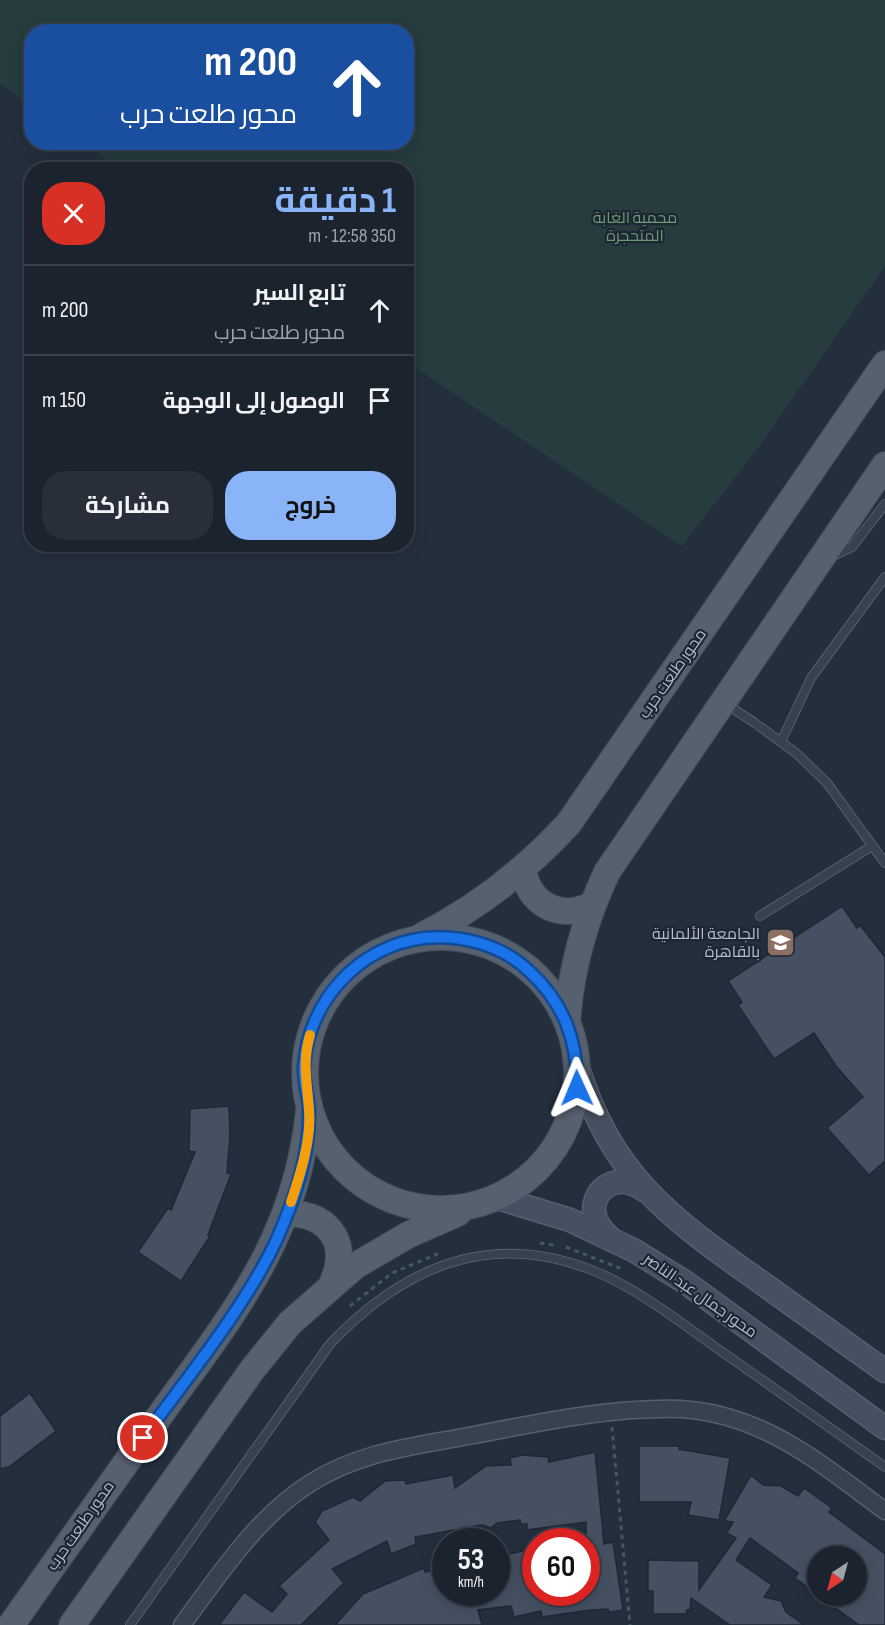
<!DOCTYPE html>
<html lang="ar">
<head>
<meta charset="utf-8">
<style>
	:root { --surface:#1b232e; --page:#282f3a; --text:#f1f3f6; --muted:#a0a4aa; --line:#39404a; --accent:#8ab4f8 }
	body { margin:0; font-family:"Sofia Sans Condensed",Cairo,sans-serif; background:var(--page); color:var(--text); direction:rtl; height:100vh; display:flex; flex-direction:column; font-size:22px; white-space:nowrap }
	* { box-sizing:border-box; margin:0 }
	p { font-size:20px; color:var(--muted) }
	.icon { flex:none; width:33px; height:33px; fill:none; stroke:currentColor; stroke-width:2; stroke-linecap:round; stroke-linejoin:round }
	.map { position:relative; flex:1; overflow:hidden; direction:ltr }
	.details { position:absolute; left:24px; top:162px; width:390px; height:390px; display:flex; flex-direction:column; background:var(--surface); border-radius:24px; box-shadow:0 3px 15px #0003,0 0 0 2px var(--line); direction:rtl }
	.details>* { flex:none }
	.top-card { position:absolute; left:24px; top:24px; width:390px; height:126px; border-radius:24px; box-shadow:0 3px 15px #0003,0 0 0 2px var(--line); direction:rtl; background:#1a4fa0; color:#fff; overflow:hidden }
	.needle { width:39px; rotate:216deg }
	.fabs { position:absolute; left:807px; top:1546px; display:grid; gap:12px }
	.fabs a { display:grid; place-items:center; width:60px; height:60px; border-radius:50%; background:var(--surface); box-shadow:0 3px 15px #0003,0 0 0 2px var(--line); font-size:30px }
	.speed { position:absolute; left:432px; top:1528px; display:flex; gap:12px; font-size:30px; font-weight:700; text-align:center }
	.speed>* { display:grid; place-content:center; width:78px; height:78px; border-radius:50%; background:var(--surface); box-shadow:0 3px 15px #0003,0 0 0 2px var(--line); line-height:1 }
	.speed small { font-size:15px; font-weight:400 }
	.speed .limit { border:9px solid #d22; background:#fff; color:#111 }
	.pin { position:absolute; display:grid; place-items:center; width:51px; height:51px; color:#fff; margin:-26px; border:3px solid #fff; border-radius:50%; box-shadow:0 2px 6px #0007 }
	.me { position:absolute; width:66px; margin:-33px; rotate:359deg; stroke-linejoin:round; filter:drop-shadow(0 0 4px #0008) }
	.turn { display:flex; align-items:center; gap:21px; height:126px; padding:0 18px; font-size:27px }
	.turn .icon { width:78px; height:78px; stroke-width:2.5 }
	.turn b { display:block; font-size:42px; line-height:51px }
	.round { display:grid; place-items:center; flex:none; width:63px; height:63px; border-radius:24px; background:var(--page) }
	.head { display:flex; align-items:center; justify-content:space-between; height:102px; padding:0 18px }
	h1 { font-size:36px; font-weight:700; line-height:45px; color:var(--accent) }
	.primary-button { display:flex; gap:12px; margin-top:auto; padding:12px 18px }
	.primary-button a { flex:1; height:69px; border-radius:24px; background:var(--accent); color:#111; font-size:24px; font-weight:700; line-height:69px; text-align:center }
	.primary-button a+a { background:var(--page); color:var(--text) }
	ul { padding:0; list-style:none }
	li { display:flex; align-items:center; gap:18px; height:90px; padding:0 18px; border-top:2px solid var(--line) }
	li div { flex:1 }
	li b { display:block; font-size:22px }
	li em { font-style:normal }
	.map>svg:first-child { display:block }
	.green { fill:#263c3f }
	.building { fill:#455162; stroke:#1f2835; stroke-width:1.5 }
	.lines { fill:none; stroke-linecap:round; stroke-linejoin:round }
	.lane-casing { stroke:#565f6c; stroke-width:10 }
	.street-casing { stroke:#565f6c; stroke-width:19 }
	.secondary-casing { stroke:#565f6c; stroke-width:25 }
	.primary-casing { stroke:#414a57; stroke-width:28 }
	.path { stroke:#44595c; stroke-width:3; stroke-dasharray:4.5 4.5; stroke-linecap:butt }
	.lane { stroke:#38414e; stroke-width:8 }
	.street { stroke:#38414e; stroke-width:16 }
	.secondary { stroke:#465061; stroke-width:22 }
	.primary { stroke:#56606e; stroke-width:26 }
	.route-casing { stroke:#114b97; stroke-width:15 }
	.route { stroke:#1a73e8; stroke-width:10 }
	.slow { stroke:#f59e0b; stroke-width:10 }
	.labels { text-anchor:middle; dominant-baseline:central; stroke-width:4.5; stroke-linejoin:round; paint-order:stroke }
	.park-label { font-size:16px; fill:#6b9a76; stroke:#1d2633 }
	.street-label { font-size:16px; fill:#b4bcc9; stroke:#1d2633 }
	.poi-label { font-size:16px; fill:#b4bcc9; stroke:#1d2633; text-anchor:end }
</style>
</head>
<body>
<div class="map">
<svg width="885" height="1625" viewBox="0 0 885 1625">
	<rect width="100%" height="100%" fill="#242f3e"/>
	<!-- green -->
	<polygon class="green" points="0,0 885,0 885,266 761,444 682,546 407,362 406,170 121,169 83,143 406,142 406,32 32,32 31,106 0,83"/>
	<!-- building -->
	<g class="building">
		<polygon points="842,906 857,928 860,925 885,957 885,1161 869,1175 827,1128 863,1097 836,1066 814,1033 774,1059 738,1005 742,1002 728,981"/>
		<polygon points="229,1106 230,1136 227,1173 231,1174 208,1235 210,1236 181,1281 138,1252 168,1208 171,1210 195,1152 189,1151 190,1109"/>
		<polygon points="30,1393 56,1431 9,1467 0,1469 0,1416"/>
		<polygon points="639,1446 679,1446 679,1449 730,1458 719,1520 688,1515 691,1502 639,1502"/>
		<polygon points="595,1452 604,1544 613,1542 623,1610 609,1612 608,1609 590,1610 542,1617 541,1611 514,1617 511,1606 478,1610 482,1625 335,1625 363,1594 424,1568 425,1572 446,1567 446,1593 496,1593 496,1557 536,1548 536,1593 586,1593 586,1522 527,1530 527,1524 521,1524 520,1520 497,1523 491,1528 482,1525 415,1537 416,1544 391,1554 387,1541 332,1569 344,1583 301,1625 219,1625 244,1592 272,1612 287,1594 279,1586 329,1540 315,1522 322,1511 353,1497 360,1501 385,1481 405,1480 406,1484 453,1475 455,1488 486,1466 511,1465 510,1458 522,1455 548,1457 549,1462"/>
		<polygon points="751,1475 763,1485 781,1486 798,1496 804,1488 832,1508 829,1512 885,1554 885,1625 859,1625 819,1596 856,1596 856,1557 818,1557 818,1595 795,1578 798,1573 750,1538 736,1560 772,1585 764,1597 781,1601 786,1612 804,1625 730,1625 691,1598 690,1610 687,1610 686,1614 653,1614 653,1591 648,1591 648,1560 699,1561 699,1590 736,1538 727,1533 733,1522 724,1521"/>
	</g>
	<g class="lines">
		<defs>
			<g id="lane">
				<polyline points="829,558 852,547 885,504"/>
				<polyline points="726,704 755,723"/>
				<polyline points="759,726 796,753 827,783 885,863"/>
				<polyline points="781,742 811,678 885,577"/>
				<polyline points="760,916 872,846"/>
				<path d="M130,1625l200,-281c75,-79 163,-116 269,-71 43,19 81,49 119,76 56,39 111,78 167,118"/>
			</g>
			<path id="street" d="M182,1625c37,-50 74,-107 127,-141 50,-33 108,-38 165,-49 67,-13 138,-28 207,-26 21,1 42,6 62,13 53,19 97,56 142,89"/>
			<g id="secondary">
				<path d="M577,1065c34,109 89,150 178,213 43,31 87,62 130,93"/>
				<polyline points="498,1198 570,1220 635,1251 685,1282 885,1428"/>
				<path d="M609,1237c-14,-12 -20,-27 -10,-44 13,-15 30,-14 45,-3"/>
			</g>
			<g id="primary">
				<path d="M523,869c5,35 37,52 69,36"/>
				<path d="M422,936c57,-29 104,-66 147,-113l316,-459"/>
				<circle cx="441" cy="1073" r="136"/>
				<path d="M567,1022c4,-54 17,-101 40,-150l278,-407"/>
				<path d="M288,1213c43,2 62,31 44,71"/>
				<path d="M11,1625c47,-66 93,-132 140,-197 75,-106 144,-182 158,-317"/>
				<polyline points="72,1625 252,1370 290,1323 355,1266 408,1235 458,1213"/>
			</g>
		</defs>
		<!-- lane casing -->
		<use href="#lane" class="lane-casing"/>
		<!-- street casing -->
		<use href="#street" class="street-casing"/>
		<!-- secondary casing -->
		<use href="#secondary" class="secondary-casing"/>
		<!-- primary casing -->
		<use href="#primary" class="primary-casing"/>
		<!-- path -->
		<g class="path">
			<polyline points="540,1243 554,1245"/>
			<polyline points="566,1247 622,1269"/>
			<polyline points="350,1306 392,1273 442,1252"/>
			<polyline points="612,1427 630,1625"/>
		</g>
		<!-- lane -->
		<use href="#lane" class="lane"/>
		<!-- street -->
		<use href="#street" class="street"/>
		<!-- secondary -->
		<use href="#secondary" class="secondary"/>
		<!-- primary -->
		<use href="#primary" class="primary"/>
	</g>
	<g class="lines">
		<defs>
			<path id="route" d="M143,1438c44,-60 103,-132 134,-199 17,-38 33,-85 32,-127 0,-15 -6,-30 -5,-45 4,-66 55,-121 120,-129 37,-4 78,7 105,33 35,32 49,70 48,117"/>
		</defs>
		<!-- route casing -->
		<use href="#route" class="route-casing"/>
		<!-- route -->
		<use href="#route" class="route"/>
		<!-- slow -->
		<path class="slow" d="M291,1202c9,-27 21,-63 18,-93 -2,-26 -7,-48 1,-74"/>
	</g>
	<!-- icons -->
	<defs>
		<symbol id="university-square" viewBox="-11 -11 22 22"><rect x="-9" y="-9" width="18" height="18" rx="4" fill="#8d6e63" stroke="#1d2633"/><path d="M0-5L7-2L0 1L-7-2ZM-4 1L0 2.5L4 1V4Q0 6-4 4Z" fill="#fff"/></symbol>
	</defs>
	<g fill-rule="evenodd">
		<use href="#university-square" x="764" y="926" width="33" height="33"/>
	</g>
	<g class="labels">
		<!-- park labels -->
		<g class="park-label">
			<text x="635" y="218">محمية الغابة<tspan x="635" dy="18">المتحجرة</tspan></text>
		</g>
		<!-- street labels -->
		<g class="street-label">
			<text transform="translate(673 674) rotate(-55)">محور طلعت حرب</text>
			<text transform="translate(700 1296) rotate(35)">محور جمال عبد الناصر</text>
			<text transform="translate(81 1526) rotate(-55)">محور طلعت حرب</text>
		</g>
		<!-- poi labels -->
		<g class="poi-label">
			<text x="760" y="934">الجامعة الألمانية<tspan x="760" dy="18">بالقاهرة</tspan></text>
		</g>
	</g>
</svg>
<div class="fabs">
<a><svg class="needle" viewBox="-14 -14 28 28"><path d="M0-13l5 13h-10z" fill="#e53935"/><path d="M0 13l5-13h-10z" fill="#a0a4aa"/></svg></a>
</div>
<div class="speed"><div>53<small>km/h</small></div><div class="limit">60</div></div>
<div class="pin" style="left:143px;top:1438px;background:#d93025"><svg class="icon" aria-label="arrive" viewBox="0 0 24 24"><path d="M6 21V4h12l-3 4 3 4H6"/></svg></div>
<svg class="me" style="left:577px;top:1088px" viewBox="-20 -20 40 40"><path d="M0-17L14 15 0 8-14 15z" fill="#1a73e8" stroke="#fff" stroke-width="4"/></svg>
<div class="top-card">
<div class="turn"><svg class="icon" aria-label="ahead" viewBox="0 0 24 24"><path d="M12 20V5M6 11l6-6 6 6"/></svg><div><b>200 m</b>محور طلعت حرب</div></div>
</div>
<section class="details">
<div class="head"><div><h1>1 دقيقة</h1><p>350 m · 12:58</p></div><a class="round" style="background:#d93025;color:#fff"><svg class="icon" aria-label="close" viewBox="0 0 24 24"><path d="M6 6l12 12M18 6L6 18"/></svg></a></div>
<ul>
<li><svg class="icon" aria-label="ahead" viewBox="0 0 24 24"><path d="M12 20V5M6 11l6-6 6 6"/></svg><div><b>تابع السير</b><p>محور طلعت حرب</p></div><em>200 m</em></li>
<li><svg class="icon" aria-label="arrive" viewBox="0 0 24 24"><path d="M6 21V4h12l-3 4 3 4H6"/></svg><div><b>الوصول إلى الوجهة</b></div><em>150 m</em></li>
</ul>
<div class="primary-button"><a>خروج</a><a>مشاركة</a></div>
</section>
</div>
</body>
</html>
